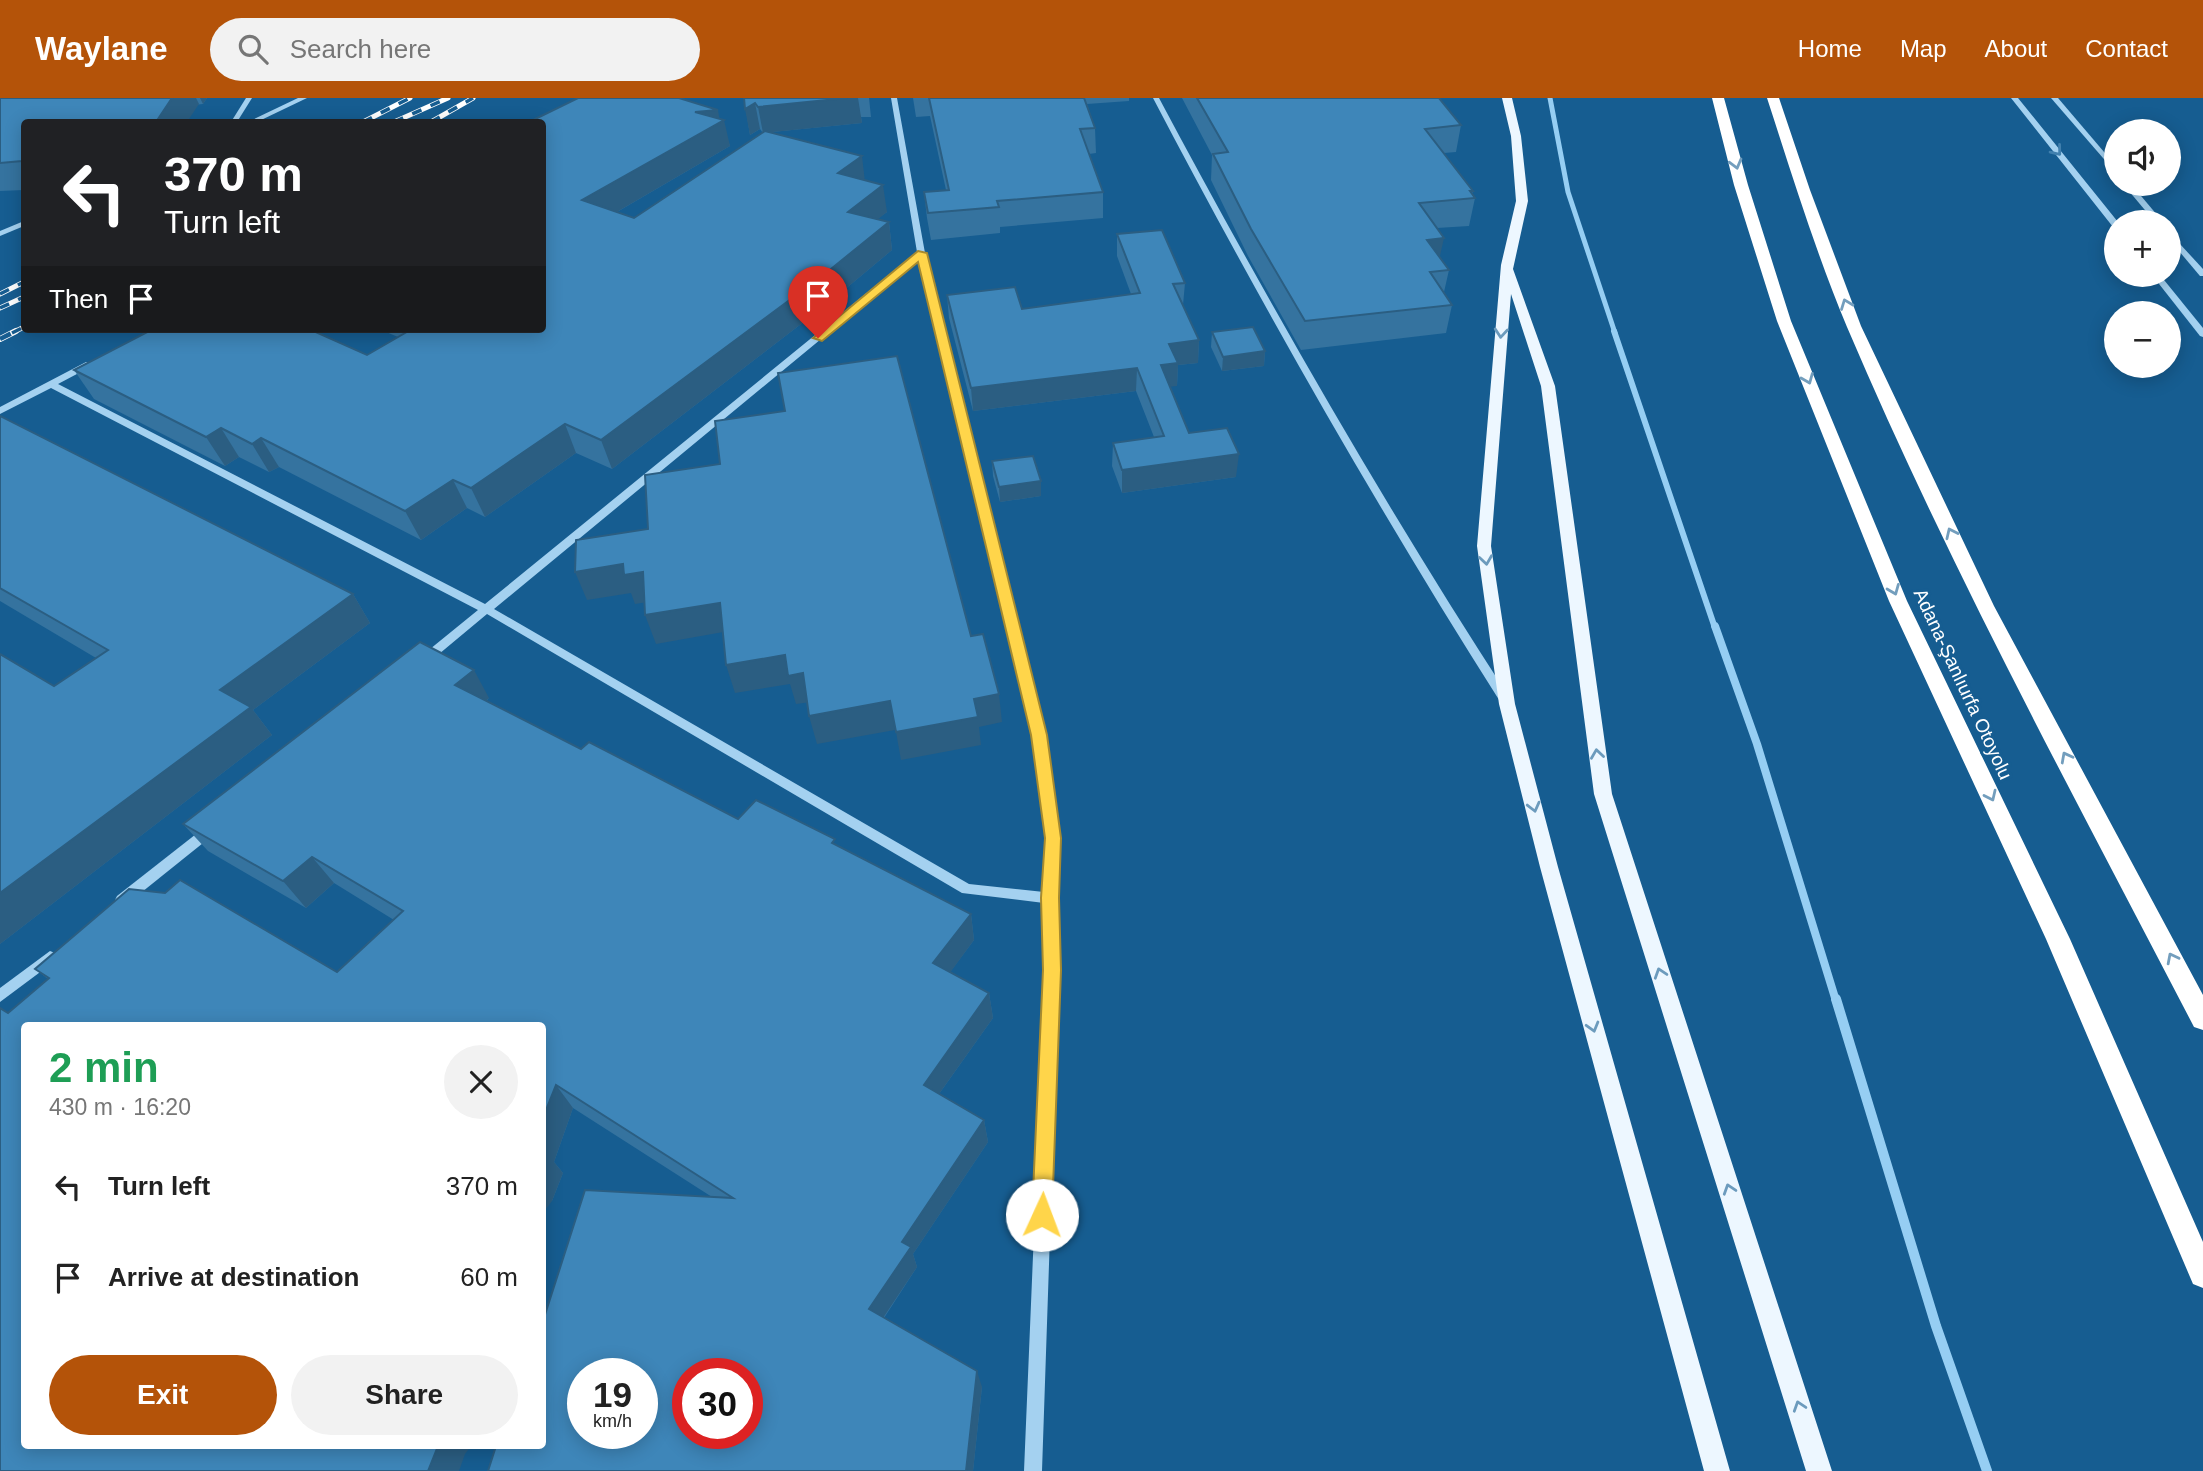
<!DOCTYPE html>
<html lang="en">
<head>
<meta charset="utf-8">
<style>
	:root { --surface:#fff; --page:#f2f2f2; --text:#222; --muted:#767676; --accent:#b45309 }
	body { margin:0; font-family:Arial,sans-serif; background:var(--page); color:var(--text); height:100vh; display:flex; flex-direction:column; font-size:26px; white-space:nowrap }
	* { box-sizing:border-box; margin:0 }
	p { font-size:23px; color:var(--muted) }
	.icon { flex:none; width:38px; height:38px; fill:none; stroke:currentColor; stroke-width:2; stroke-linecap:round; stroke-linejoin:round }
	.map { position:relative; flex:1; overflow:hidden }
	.drawer { position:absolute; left:21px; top:924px; width:525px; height:427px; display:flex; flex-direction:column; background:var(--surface); border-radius:7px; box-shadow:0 4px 18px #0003 }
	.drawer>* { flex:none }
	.banner { position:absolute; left:21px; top:21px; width:525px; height:214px; border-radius:7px; box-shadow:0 4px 18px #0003; background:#202124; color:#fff; overflow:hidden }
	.tools { position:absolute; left:2104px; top:21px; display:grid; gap:14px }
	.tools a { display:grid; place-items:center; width:77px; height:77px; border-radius:50%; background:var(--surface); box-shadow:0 4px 18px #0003; font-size:35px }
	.speed { position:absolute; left:567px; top:1260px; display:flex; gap:14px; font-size:35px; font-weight:700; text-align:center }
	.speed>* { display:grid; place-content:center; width:91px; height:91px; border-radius:50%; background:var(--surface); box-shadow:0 4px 18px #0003; line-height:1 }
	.speed small { font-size:18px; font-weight:400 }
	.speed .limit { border:10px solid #d22; background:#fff; color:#111 }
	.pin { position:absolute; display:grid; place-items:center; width:60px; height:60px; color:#fff; margin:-72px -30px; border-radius:50% 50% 50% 0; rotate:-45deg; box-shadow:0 0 7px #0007 }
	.pin .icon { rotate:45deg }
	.me { position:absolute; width:77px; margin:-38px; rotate:2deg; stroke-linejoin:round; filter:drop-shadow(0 0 5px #0008) }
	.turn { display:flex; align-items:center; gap:24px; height:147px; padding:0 28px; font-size:32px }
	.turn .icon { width:91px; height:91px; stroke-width:2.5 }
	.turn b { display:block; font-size:49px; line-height:60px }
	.then { display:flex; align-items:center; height:66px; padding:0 28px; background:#0003; gap:14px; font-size:26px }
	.round { display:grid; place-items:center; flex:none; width:74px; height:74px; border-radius:37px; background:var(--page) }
	.headline { display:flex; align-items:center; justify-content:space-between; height:119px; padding:0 28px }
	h1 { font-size:42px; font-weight:700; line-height:52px; color:#1e9e55 }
	.action { display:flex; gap:14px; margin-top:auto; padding:14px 28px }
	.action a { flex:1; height:80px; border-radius:42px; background:var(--accent); color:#fff; font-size:28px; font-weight:700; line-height:80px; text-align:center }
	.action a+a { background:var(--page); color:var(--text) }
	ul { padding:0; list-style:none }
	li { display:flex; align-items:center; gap:21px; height:91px; padding:0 28px }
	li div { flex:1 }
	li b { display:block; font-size:26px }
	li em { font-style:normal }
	header { display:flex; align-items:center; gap:42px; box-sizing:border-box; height:98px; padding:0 35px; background:var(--accent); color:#fff }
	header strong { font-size:33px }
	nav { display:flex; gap:38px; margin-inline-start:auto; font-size:24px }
	.search { width:490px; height:63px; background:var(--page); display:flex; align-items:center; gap:18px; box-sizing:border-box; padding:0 24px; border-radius:38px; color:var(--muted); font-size:26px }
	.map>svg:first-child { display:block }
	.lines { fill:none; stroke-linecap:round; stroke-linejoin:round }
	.stream-far3 { stroke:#96cef3; stroke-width:5 }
	.stream-far2 { stroke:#96cef3; stroke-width:6 }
	.stream-far1 { stroke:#96cef3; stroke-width:8 }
	.stream { stroke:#96cef3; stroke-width:10 }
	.minor { fill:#a4d1f0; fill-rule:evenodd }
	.major { fill:#edf7ff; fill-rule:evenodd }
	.highway { fill:#fff; fill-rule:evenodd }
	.rail-far1-casing { stroke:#fff; stroke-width:5 }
	.rail-casing { stroke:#fff; stroke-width:6 }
	.rail-far1 { stroke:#165d91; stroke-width:3.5; stroke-dasharray:10; stroke-linecap:butt }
	.rail { stroke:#165d91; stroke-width:4.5; stroke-dasharray:12; stroke-linecap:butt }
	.wall { fill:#35739f }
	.shaded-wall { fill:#2b5e82 }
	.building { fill:#3e86b9; stroke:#2b5e82; stroke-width:2; fill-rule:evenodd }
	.oneway { stroke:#4180ae }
	.oneway2 { stroke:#739ebd }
	.oneway3 { stroke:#6c9bbd }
	.route { fill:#ffd54a; stroke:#a68a30; stroke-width:2 }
	.labels { text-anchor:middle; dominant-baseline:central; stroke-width:6; stroke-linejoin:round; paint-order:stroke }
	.street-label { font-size:19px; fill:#fff; stroke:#165d91 }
</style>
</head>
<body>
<header>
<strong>Waylane</strong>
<div class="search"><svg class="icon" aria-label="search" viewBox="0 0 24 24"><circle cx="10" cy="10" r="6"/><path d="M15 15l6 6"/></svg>Search here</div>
<nav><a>Home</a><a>Map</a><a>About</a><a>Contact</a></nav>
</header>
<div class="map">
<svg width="2203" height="1373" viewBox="0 0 2203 1373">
	<rect width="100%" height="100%" fill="#165d91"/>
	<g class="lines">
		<!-- stream-far3 -->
		<polyline class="stream-far3" points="1550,0 1568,94 1615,235"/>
		<!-- stream-far2 -->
		<polyline class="stream-far2" points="1614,233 1715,530"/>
		<!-- stream-far1 -->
		<polyline class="stream-far1" points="1715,528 1757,646 1836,903"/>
		<!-- stream -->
		<polyline class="stream" points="1836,901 1936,1228 1987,1373"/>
		<!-- minor -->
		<g class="minor">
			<polygon points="246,0 252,0 237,24 231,24"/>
			<polygon points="298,0 307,0 257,24 248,24"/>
			<path d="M891,0h6l28,155 120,482 14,103 -2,60 2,71 -17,502h-18l21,-502 -1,-66 -82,-10 -475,-279 -60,50h-8l-2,-3 2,-3 59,-48 -427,-222 -51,26v-7l86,-45h6v4l-34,18 427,220 432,-352zM918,161l115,476 14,103 -3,54 -75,-8 -475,-275z"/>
			<path d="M1153,0h6c109,204 224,405 350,599l2,3 -2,3h-8c-125,-197 -240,-399 -348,-605z"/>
			<polygon points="2011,0 2018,0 2118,124 2116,124 2116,129 2113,129"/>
			<polygon points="2051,0 2058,0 2116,68 2116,75"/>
			<polygon points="2123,86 2131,86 2163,124 2155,124"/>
			<polygon points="24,123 24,128 0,138 0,133"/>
			<polygon points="2168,133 2203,171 2203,178 2200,178 2168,140"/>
			<polygon points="2152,177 2160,177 2203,230 2203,239 2200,238"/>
			<polygon points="209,728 213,729 215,733 213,737 127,806 122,807 117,806 115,802 117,798 205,729"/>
			<polygon points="50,853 55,855 57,859 55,863 0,904 0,890"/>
		</g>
		<!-- major -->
		<polygon class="major" points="1502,0 1512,0 1521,38 1528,103 1513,171 1555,288 1612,696 1832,1373 1806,1373 1594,696 1541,288 1511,196 1491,448 1515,606 1558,769 1730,1373 1704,1373 1540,769 1499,606 1477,448 1501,167 1516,103 1511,38"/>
		<!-- highway -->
		<g class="highway">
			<polygon points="1712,0 1724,0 1748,87 1791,223 1907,503 2070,841 2203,1144 2203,1190 2193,1186 2046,841 1889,503 1777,223 1734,87"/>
			<path d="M1767,0h12l31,92 51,136 133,280 209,389v35l-9,-3c-120,-231 -245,-460 -347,-700 -31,-74 -55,-152 -80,-229z"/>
		</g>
		<defs>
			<g id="rail-far1">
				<polyline points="363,24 410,0"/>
				<polyline points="394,24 448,0"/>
				<polyline points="431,24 473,0"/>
				<polyline points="0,196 24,184"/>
				<polyline points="0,210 24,199"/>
				<polyline points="12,235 24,229"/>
			</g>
			<polyline id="rail" points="0,241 16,233"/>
		</defs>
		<!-- rail-far1 casing -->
		<use href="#rail-far1" class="rail-far1-casing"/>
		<!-- rail casing -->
		<use href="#rail" class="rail-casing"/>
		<!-- rail-far1 -->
		<use href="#rail-far1" class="rail-far1"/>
		<!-- rail -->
		<use href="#rail" class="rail"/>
	</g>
	<!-- wall -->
	<g class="wall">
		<polygon points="0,0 207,0 203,6 24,24 24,92 0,93"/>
		<polygon points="744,0 869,0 871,19 861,19 862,25 772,34 865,82 887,114 877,121 889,124 892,152 831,203 612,371 576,355 485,419 467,410 421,442 279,369 269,374 239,359 225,368 94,301 74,272 367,257 398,239 379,231 542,231 542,24 720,21 730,48 617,114 634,120 763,35 760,31 750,37"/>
		<polygon points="913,0 1129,0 1129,3 1087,6 1095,30 1096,55 1089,56 1103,94 1103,120 1000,129 1000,135 931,142 927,120 924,94 946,92 930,18 916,19"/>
		<polygon points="1182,0 1439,0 1461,27 1456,54 1444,55 1473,93 1472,96 1475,100 1469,128 1437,130 1440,159 1449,172 1444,194 1452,207 1446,235 1301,252 1248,158 1211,82 1212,57"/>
		<polygon points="1117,136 1185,185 1183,207 1199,242 1198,265 1178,267 1177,288 1170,288 1189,335 1236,379 1122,395 1112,368 1113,345 1154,339 1136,293 973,313 949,220 947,197 1022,211 1131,196 1117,158"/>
		<polygon points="1212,234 1265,253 1264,268 1222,273 1211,249"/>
		<polygon points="0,318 353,496 370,525 253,612 272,637 0,846 0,556 54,588 96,560 0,503"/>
		<polygon points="992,363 1041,383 1041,398 1000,404 993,378"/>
		<polygon points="489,600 486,603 581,651 738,721 837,748 971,816 974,842 950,874 989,895 993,920 939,996 984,1022 988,1044 913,1156 917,1169 884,1220 982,1289 973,1373 488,1373 712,1099 573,1010 554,1064 563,1075 552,1103 24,928 465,1356 8,915 48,881 35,871 337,874 394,822 334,785 306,810 208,753 183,726"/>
	</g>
	<!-- shaded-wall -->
	<g class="shaded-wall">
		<polygon points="172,0 196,0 199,6 187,24 156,24"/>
		<polygon points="200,0 207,0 203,6"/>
		<polygon points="847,0 858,0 862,25 763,35 758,9"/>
		<polygon points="755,5 760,31 750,37 745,11"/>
		<polygon points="718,12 720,24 724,22 730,48 591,129 582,102 695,14"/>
		<polygon points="862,58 865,84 838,75"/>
		<polygon points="883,87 887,114 853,141 848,114"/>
		<polygon points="889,124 892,152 831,203 612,371 601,342"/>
		<polygon points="1444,140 1438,167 1427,142"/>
		<polygon points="1199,242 1198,265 1178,267 1177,288 1160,290 1161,267 1169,246"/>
		<polygon points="1265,253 1264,268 1222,273 1223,259"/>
		<polygon points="1137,270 1136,293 973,313 971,290"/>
		<polygon points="565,326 576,355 485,419 471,390"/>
		<polygon points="221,330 239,359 225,368 206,339"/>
		<polygon points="261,340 279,369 269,374 252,346"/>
		<polygon points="1239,356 1236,379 1122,395 1122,372"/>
		<polygon points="453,382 467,410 421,442 405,413"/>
		<polygon points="1041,383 1041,398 1000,404 999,389"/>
		<polygon points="623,466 643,474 654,503 635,506 631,495 587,502 575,474"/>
		<polygon points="353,496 370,525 253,612 272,637 0,846 0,795 220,592"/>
		<polygon points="720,505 729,533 656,546 645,517"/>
		<polygon points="785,557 803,575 811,604 796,606 790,586 735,595 726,567"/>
		<polygon points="474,572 489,600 471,615 455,587"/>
		<polygon points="999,596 1002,624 979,629 981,647 901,662 896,634 974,601"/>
		<polygon points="890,603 895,632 817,646 809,618"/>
		<polygon points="312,759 334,785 306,810 283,783"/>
		<polygon points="971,816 974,842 938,891 933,865"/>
		<polygon points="989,895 993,920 929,1010 924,987"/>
		<polygon points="556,987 573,1010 554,1064 563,1075 552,1103 542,1116 542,1022"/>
		<polygon points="984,1022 988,1044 913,1156 917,1169 877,1229 869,1211 902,1144"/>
		<polygon points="977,1273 982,1289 973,1373 966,1373"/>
		<polygon points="438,1348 471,1348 465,1356 459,1373 428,1373"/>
	</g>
	<!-- building -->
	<g class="building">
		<polygon points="0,0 172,0 156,24 24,24 24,60 22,63 0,65"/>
		<polygon points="578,0 679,0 718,12 695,14 724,22 582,102 634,120 765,33 862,58 838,75 883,87 848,114 889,124 826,175 601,342 565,326 471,390 453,382 405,413 261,340 252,346 221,330 206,339 74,272 153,231 309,231 367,257 412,231 542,231 542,24 529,24"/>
		<polygon points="744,0 847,0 758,9 755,5 745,11"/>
		<polygon points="929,0 1084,0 1095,30 1080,31 1103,94 997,103 999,109 928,115 924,94 949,92"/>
		<polygon points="1197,0 1439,0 1461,27 1425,31 1473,93 1470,93 1475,100 1419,105 1444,140 1427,142 1449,172 1430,174 1452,207 1305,223 1251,131 1213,56 1228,54"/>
		<polygon points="1162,132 1185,185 1173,186 1199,242 1169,246 1178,265 1161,267 1189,335 1227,330 1239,356 1122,372 1113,345 1164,338 1137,270 971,290 947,197 1015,189 1022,211 1140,195 1117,136"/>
		<polygon points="1253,229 1265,253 1223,259 1212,234"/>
		<polygon points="897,258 971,538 983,536 999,596 974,601 978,619 896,634 890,603 809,618 803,575 788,578 785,557 726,567 720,505 645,517 643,474 624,477 623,466 575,474 576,442 648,431 645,377 720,366 715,323 785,313 778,275"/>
		<polygon points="0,318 353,496 220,592 251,609 0,795 0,556 54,588 108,552 0,490"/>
		<polygon points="1033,358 1041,383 999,389 992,363"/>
		<path d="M420,544l54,28 -19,15 126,64 8,-7 149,77 18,-19 79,39 -3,4 139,71 -38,49 56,30 -65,92 60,35 -82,122 9,5 -42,62 108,62 -11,100h-478l8,-25h46v-122l43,-134 148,8 -177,-113 -14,35v-94h-518v420h414l-10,25h-428v-463l8,5 41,-35 -14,-9 94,-80 36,4 15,-13 157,92 66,-61 -91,-54 -29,24 -100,-57zM583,1276h59v59h-59zM688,1276h59v59h-59z"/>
	</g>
	<!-- one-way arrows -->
	<defs><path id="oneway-chevron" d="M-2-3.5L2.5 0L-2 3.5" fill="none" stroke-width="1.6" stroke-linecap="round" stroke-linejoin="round" transform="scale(1.75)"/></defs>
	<use class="oneway" href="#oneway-chevron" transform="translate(2057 53) rotate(51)"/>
	<g class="oneway2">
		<use href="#oneway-chevron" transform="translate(1736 66) rotate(75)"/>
		<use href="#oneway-chevron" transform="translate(1846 206) rotate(-111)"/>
		<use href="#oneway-chevron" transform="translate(1808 281) rotate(68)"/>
		<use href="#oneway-chevron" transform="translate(1951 435) rotate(-115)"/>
		<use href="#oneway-chevron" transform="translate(1894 492) rotate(68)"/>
		<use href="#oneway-chevron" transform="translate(2066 659) rotate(-118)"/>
		<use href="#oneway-chevron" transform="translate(1991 698) rotate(65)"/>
		<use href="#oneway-chevron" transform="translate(2172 860) rotate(-117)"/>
	</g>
	<g class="oneway3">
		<use href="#oneway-chevron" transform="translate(1501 235) rotate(95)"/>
		<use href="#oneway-chevron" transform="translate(1486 462) rotate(82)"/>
		<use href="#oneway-chevron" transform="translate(1597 656) rotate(-98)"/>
		<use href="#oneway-chevron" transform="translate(1534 709) rotate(76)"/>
		<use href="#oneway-chevron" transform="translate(1660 875) rotate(-108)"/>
		<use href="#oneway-chevron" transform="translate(1593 929) rotate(74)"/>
		<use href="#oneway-chevron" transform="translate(1729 1091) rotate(-108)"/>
		<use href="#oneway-chevron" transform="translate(1799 1308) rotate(-108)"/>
	</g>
	<!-- route -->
	<polygon class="route" points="918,153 927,155 1047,637 1061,740 1059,800 1061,872 1052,1117 1049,1124 1042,1127 1035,1124 1032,1117 1043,872 1041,800 1045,740 1031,637 918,164 822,243 813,240"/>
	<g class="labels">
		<!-- street labels -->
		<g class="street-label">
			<text transform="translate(1963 586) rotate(65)">Adana-Şanlıurfa Otoyolu</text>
		</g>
	</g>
</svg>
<div class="tools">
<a><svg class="icon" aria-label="sound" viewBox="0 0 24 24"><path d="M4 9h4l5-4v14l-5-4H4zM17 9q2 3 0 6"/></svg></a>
<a>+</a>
<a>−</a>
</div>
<div class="speed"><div>19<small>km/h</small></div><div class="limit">30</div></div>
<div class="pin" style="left:818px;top:240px;background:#d93025"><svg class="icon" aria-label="arrive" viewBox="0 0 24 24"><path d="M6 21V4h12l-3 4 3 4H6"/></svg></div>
<svg class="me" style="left:1042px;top:1117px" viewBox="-20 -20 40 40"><circle r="19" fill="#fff"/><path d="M0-13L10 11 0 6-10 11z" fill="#ffd54a"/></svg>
<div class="banner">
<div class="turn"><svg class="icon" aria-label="left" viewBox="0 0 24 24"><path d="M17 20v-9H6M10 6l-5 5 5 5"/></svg><div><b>370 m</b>Turn left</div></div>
<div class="then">Then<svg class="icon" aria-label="arrive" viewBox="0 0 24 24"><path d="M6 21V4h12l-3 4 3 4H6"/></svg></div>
</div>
<section class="drawer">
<div class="headline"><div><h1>2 min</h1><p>430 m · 16:20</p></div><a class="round"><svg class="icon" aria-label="close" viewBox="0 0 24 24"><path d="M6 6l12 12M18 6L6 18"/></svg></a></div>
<ul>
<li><svg class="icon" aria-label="left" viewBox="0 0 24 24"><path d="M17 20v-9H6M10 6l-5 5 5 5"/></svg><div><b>Turn left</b></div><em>370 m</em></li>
<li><svg class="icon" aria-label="arrive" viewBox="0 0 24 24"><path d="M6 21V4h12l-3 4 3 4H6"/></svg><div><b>Arrive at destination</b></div><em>60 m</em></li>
</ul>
<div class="action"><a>Exit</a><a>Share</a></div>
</section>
</div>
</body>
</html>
